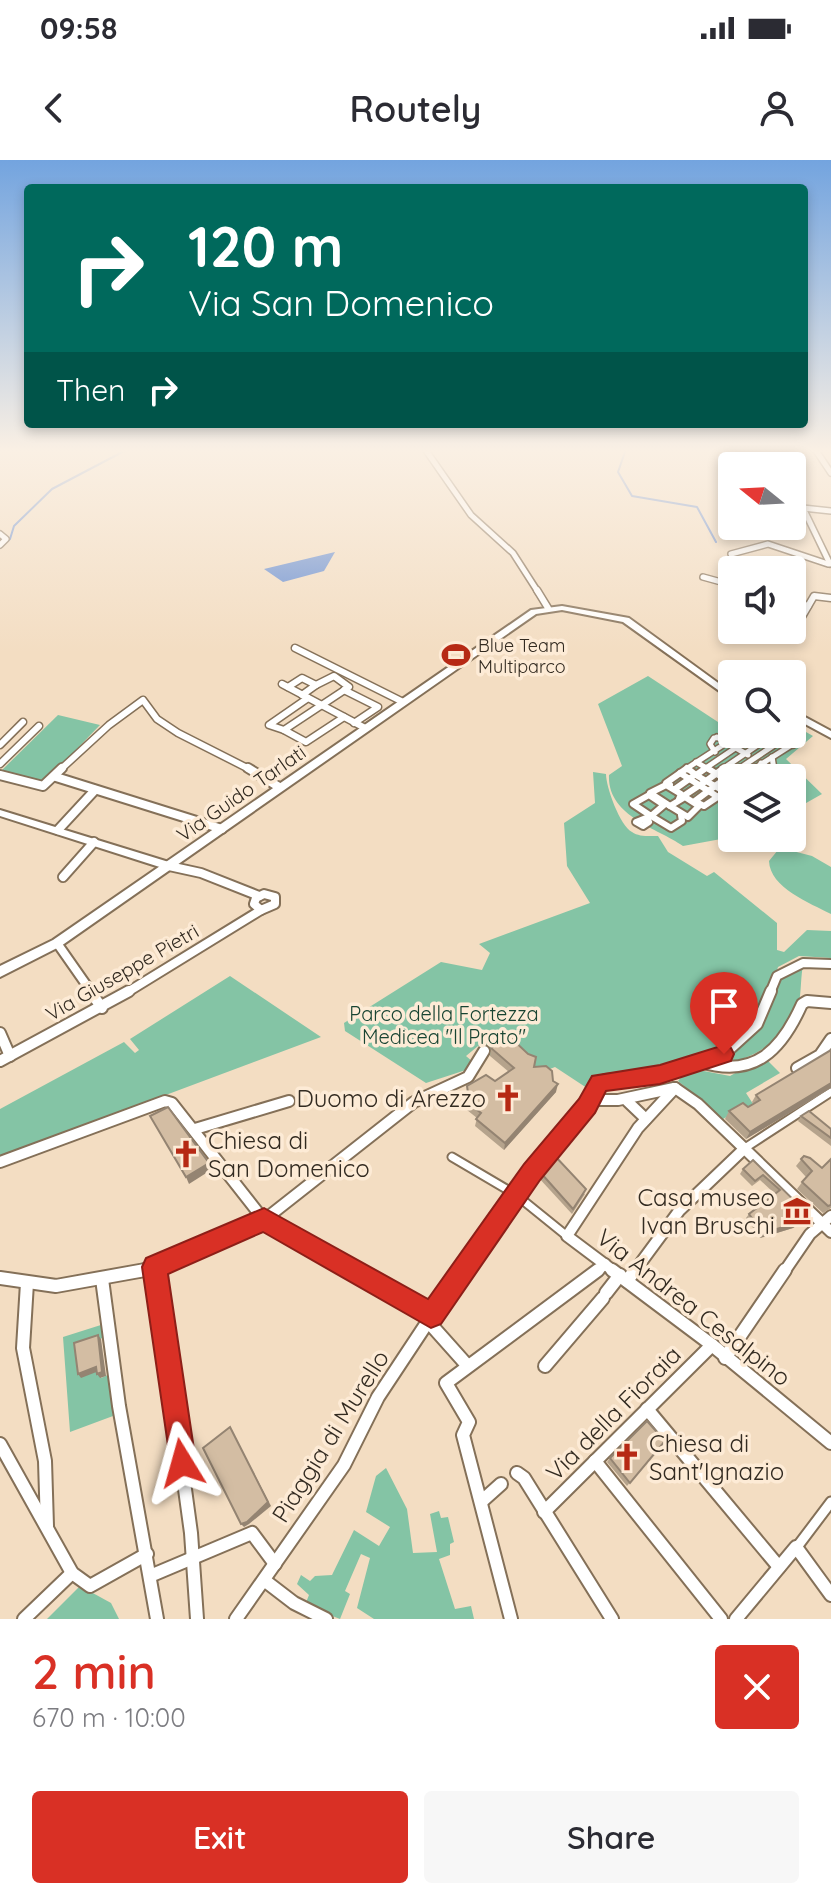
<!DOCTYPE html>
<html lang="en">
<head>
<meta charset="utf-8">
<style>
	:root { --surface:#fff; --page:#f7f7f7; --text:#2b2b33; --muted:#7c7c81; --accent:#d93025 }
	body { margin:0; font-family:Quicksand,sans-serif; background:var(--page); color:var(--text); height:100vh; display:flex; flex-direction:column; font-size:30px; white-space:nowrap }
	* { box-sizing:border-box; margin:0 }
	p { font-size:26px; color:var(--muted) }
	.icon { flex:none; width:44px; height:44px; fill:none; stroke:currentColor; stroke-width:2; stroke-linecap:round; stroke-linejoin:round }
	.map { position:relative; height:1459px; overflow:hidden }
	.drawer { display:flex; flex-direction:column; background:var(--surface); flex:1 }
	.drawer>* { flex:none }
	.banner { position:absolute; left:24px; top:24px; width:784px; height:244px; border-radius:8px; box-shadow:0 4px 12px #0003; background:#00695c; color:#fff; overflow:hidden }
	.needle { width:52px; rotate:288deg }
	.controls { position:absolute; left:718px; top:292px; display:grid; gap:16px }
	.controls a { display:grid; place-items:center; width:88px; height:88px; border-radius:8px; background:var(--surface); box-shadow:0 4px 12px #0003; font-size:40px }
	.pin { position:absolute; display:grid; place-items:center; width:68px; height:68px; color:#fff; margin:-82px -34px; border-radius:50% 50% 50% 0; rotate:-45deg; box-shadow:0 0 8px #0007 }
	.pin .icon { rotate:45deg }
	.me { position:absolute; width:88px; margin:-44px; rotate:352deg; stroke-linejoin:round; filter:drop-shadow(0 0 6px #0008) }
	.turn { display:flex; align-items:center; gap:28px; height:168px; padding:0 32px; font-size:36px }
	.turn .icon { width:104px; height:104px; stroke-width:2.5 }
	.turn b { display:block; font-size:56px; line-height:68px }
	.then { display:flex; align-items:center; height:76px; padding:0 32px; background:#0003; gap:16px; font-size:30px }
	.round { display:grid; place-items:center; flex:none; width:84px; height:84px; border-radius:8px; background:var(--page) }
	.summary { display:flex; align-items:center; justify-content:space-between; height:136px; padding:0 32px }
	h1 { font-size:48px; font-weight:600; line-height:60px; color:var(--accent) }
	.button { display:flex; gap:16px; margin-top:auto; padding:16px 32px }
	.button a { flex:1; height:92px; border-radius:8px; background:var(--accent); color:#fff; font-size:32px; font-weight:600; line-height:92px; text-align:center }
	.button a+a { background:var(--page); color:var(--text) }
	.status { display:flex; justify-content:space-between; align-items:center; height:56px; padding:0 40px; background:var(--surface); direction:ltr }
	.status svg { height:22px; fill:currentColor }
	header { display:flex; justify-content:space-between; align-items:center; height:104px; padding:0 32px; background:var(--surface); font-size:36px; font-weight:600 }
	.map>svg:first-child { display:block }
	.green { fill:#84c4a5 }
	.water { fill:#638bd2 }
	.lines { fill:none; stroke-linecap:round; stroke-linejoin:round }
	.stream { stroke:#638bd2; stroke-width:2 }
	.pedestrian-far3-casing { stroke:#847058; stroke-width:8 }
	.pedestrian-far2-casing { stroke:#847058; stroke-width:10 }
	.pedestrian-far1-casing { stroke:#847058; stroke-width:11 }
	.pedestrian-casing { stroke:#847058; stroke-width:13 }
	.minor-far4-casing { stroke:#847058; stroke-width:8 }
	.minor-far3-casing { stroke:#847058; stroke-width:9 }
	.minor-far2-casing { stroke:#847058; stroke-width:12 }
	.minor-far1-casing { stroke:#847058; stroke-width:14 }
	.minor-casing { stroke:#847058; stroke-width:16 }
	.tertiary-casing { stroke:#847058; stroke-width:4 }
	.secondary-casing { stroke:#847058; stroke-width:4 }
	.pedestrian-far3 { stroke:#fff; stroke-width:5 }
	.pedestrian-far2 { stroke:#fff; stroke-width:6 }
	.pedestrian-far1 { stroke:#fff; stroke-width:7 }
	.pedestrian { stroke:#fff; stroke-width:9 }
	.minor-far4 { stroke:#fff; stroke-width:5 }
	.minor-far3 { stroke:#fff; stroke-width:6 }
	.minor-far2 { stroke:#fff; stroke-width:8 }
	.minor-far1 { stroke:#fff; stroke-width:10 }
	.minor { stroke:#fff; stroke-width:12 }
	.tertiary { fill:#fff; fill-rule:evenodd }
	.secondary { fill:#fff; fill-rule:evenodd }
	.wall { fill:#b5a38c }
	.shaded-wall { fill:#948472 }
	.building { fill:#d3bda3; stroke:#948472; stroke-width:2 }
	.route { fill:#d93025; stroke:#8d1f18; stroke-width:2 }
	.labels { text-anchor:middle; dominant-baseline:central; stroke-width:7; stroke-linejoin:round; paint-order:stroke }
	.far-poi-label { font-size:18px; fill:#332b21; stroke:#fdebd6; text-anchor:start }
	.street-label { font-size:20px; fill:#332b21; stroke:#fdebd6 }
	.park-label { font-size:20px; fill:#184432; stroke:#fdebd6 }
	.near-poi-label { font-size:24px; fill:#332b21; stroke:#fdebd6; text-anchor:end }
	.near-street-label { font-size:24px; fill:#332b21; stroke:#fdebd6 }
</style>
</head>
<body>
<div class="status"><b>09:58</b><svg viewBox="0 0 49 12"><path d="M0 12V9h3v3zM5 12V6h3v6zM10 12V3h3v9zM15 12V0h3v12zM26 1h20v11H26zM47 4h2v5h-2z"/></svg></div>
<header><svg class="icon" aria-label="back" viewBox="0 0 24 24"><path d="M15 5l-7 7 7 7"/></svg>Routely<svg class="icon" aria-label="person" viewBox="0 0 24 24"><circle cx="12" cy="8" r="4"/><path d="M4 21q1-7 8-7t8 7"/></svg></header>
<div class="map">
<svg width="831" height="1459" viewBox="0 0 831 1459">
	<rect width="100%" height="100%" fill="#f3ddc2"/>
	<!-- green -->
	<g class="green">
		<path d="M648,516l73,48 11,-7v17h60v-10l21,12 -27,23 36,35 -30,17v-33h-60v59l-49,9c-26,-18 -76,-30 -74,-71l13,-9 -24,-62z"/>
		<polygon points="58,555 100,565 43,624 0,612"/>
		<path d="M593,612l13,2c0,13 14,52 26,58 7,5 17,4 26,4l10,16 39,24 7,-4 63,51v27l7,2 23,-22 24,1v27l-32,-2 -21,11 -12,41 -52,51 -109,21 -12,12 -38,-25 -18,7 -29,-29 -17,11 -13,-10 -12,10 7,6 -7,8 -40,13 -81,-52 -1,-8 97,-61 41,8 8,-17 -11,-9 111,-41 -23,-37 -3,-43 31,-20z"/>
		<path d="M785,689l27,7 19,11v47c-21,-11 -61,-26 -62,-53l9,-11z"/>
		<path d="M803,805c-2,11 -2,24 -3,31 -4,35 -50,72 -84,65l26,-16 18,-19 20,-48z"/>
		<polygon points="230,816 321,877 0,997 0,949 124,882 135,893 139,890 130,879"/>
		<polygon points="764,897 780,913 746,933 755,947 739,950 723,959 678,921 682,916 677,912 688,908 730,916"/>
		<polygon points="104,1164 105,1177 79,1187 99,1211 101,1218 110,1214 113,1256 70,1272 63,1177"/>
		<polygon points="386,1308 407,1349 413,1393 437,1392 430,1354 439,1351 441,1358 448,1357 454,1382 450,1384 450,1395 439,1399 455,1449 471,1446 474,1459 374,1459 357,1448 370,1398 361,1394 345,1431 350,1434 340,1459 305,1445 309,1435 297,1424 301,1415 310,1421 315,1416 332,1415 354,1370 379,1386 390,1367 366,1352 376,1316"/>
		<polygon points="80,1426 111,1443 119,1459 47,1459"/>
	</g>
	<!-- water -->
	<polygon class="water" points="335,392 324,411 283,422 264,409"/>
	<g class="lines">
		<!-- stream -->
		<g class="stream">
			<polyline points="626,289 618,312 632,336 697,347 716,382"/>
			<polyline points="0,388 10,379 14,366 52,329 128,289"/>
		</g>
		<defs>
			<g id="pedestrian-far3">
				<polyline points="717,577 748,595"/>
				<polyline points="793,585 782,580 790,574 801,579"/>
				<polyline points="715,592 710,584 714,578 737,576"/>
				<polyline points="696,602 710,610"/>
				<polyline points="761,603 773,610"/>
				<polyline points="688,610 686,609 740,574"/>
				<polyline points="703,610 756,574"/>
				<polyline points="721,610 774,574"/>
				<polyline points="737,610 782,580 773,574"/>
				<polyline points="752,610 801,579"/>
				<polyline points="770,610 774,609 772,597"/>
			</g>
			<g id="pedestrian-far2">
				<polyline points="687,608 696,615"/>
				<polyline points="707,608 725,619 740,608"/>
				<polyline points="680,613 718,637"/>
				<polyline points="750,613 761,614 774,608"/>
				<polyline points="746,618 744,616 756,608"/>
				<polyline points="732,623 725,619 715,626 725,632 732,627"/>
				<polyline points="670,625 666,623 686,609"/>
				<polyline points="675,629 692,617"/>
				<polygon points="649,635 664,645 651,656 633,644"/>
				<polyline points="685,635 706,621 696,615 706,608"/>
				<polygon points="685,637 699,646 688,657 670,646"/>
				<polyline points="695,641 715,626 706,621 724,608"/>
				<polyline points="700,644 704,646 725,632"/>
				<polyline points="670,646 650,633 666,625 681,634 679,639"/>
				<polyline points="647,659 649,662 643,666 636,662 651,656 671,668 682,661 681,655"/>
			</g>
			<g id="pedestrian-far1">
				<polyline points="745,988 831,932"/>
				<polyline points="452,997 513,1033"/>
				<polyline points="520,1038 567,1076"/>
			</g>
			<polyline id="pedestrian" points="797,1387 831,1342"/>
			<g id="minor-far4">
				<polyline points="425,289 471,355 513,393 538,432"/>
				<polyline points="815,289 831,313"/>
				<polyline points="803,348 830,404"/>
				<polyline points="803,348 831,351"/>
				<polyline points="0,374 6,379 0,385"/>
				<polyline points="731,394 768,384 828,404"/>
				<polyline points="703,417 732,425"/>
			</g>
			<g id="minor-far3">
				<polyline points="537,430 548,448"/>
				<polyline points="792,442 808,446"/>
				<polyline points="796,467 814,436 831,438"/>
				<polyline points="295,488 403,542"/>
				<polyline points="282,524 365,568"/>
				<polyline points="316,525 334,516 349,527 284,570 306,582 344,557"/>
				<polyline points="288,527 302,518 316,525 302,535"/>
				<polyline points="344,530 378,547 354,563"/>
				<polyline points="284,570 269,565 308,538"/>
				<polyline points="0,585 23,562"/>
				<polyline points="0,604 39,566"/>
				<polyline points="60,610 109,565 143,540 157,559 178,573 251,610"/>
			</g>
			<g id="minor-far2">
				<polyline points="248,608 279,627"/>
				<polyline points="0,615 43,626 62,608"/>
				<polyline points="56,617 222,669"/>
				<polyline points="58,670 95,630"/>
				<polyline points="169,706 201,713 259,736"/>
				<polyline points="63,717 94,682"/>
				<polygon points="264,734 275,737 275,744 261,750 254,744 256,738"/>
				<polyline points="57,783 92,833"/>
				<polyline points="126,833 261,750"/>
				<polyline points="770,833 777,816 803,803 831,804"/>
			</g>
			<g id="minor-far1">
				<polyline points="90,831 102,848"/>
				<polyline points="0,873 10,896"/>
				<polyline points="0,901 129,831"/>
				<path d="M701,902c54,17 81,-13 101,-58l5,-3 24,2"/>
				<polyline points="797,908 820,895 831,879"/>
				<polyline points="675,928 698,944 831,1072"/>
				<polyline points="625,939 646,959"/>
				<polyline points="590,940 618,940 674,928"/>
				<polyline points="195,969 289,941"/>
				<polyline points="0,1002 165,941 172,943 264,1060 355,1112"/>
				<polyline points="155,1107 156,1112"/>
				<polyline points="138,1112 264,1060 414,942 468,917 484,891"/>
				<polyline points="461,1112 532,1012 587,946 595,927 605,920 660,914 724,894 757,864 771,831"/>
				<polyline points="596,1112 605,1104"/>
				<polyline points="615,1112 567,1076 638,968 675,928"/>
				<polyline points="634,1112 679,1051 745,988"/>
				<polyline points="784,1112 810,1074 831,1056"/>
			</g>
			<g id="minor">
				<polyline points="155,1110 191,1373 197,1459"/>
				<polyline points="351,1110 431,1155"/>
				<polyline points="612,1110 712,1185 831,1283"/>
				<polyline points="0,1118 56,1126 145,1110"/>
				<polyline points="102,1119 119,1246 157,1459"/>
				<polyline points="627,1121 635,1110"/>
				<polyline points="27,1123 23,1188 45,1301 47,1366"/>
				<polyline points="606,1133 620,1115"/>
				<polyline points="431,1156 433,1167 466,1204"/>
				<polyline points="725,1198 785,1110"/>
				<polyline points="545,1206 603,1138"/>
				<polyline points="647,1249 779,1407"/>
				<polyline points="0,1284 72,1413 90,1426 147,1394"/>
				<polyline points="595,1301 721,1459"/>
				<polyline points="517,1313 524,1318 612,1459"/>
				<polyline points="482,1341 501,1324"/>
				<polyline points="544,1352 712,1185"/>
				<polyline points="150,1416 252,1373 275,1404"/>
				<polyline points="264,1420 294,1443 326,1459"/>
				<polyline points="24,1459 72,1413"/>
				<polyline points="236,1459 344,1305 378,1237 462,1110"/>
				<polyline points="511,1459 463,1275 469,1262 446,1223 598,1110"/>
				<polyline points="736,1459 796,1387 831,1435"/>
			</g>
			<polygon id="tertiary" points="0,650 172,703 174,706 169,710 0,656"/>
			<g id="secondary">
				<polygon points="562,446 629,458 732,533 732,540 623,462 562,450 536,454 61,786 0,817 0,806 53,780 531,450"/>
				<polygon points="792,550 831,571 831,578 792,557"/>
			</g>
		</defs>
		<!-- pedestrian-far3 casing -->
		<use href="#pedestrian-far3" class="pedestrian-far3-casing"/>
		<!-- pedestrian-far2 casing -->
		<use href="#pedestrian-far2" class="pedestrian-far2-casing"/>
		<!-- pedestrian-far1 casing -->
		<use href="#pedestrian-far1" class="pedestrian-far1-casing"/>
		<!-- pedestrian casing -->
		<use href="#pedestrian" class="pedestrian-casing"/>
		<!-- minor-far4 casing -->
		<use href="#minor-far4" class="minor-far4-casing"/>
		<!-- minor-far3 casing -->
		<use href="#minor-far3" class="minor-far3-casing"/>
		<!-- minor-far2 casing -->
		<use href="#minor-far2" class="minor-far2-casing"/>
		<!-- minor-far1 casing -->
		<use href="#minor-far1" class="minor-far1-casing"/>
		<!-- minor casing -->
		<use href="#minor" class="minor-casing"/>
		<!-- tertiary casing -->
		<use href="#tertiary" class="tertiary-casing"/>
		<!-- secondary casing -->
		<use href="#secondary" class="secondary-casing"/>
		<!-- pedestrian-far3 -->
		<use href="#pedestrian-far3" class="pedestrian-far3"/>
		<!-- pedestrian-far2 -->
		<use href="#pedestrian-far2" class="pedestrian-far2"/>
		<!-- pedestrian-far1 -->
		<use href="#pedestrian-far1" class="pedestrian-far1"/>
		<!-- pedestrian -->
		<use href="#pedestrian" class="pedestrian"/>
		<!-- minor-far4 -->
		<use href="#minor-far4" class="minor-far4"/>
		<!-- minor-far3 -->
		<use href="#minor-far3" class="minor-far3"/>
		<!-- minor-far2 -->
		<use href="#minor-far2" class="minor-far2"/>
		<!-- minor-far1 -->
		<use href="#minor-far1" class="minor-far1"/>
		<!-- minor -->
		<use href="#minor" class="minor"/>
		<!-- tertiary -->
		<use href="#tertiary" class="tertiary"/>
		<!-- secondary -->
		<use href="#secondary" class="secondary"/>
	</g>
	<!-- wall -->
	<g class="wall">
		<polygon points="491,888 534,907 553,921 556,932 504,990 475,966 477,958 462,946 463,939 467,934 467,926 495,921 509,912 490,896"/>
		<polygon points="831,890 831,928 746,979 725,959 729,951 748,947 753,944 752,942 756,935"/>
		<polygon points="801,956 831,969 831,986 798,961"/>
		<polygon points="804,996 822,1008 831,999 831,1048 823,1053 797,1029 806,1017 796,1006"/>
		<polygon points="753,1000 809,1055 805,1060 793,1068 760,1078 746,1058 749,1054 775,1034 760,1020 752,1026 740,1014 743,1009"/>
		<polygon points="540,1012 585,1034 572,1054 538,1017"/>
		<polygon points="665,1281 627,1326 607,1302 610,1298"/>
	</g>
	<!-- shaded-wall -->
	<g class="shaded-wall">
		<polygon points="831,923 831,928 746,979 750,972"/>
		<polygon points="558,924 556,932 504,990 505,983"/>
		<polygon points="209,1003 211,1010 189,1024 186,1017"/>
		<polygon points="809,1055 805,1060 793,1068 760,1078 763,1073"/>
		<polygon points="98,1175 101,1179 106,1216 100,1218 97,1214"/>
		<polygon points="96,1207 99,1211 81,1218 78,1214"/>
		<polygon points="230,1267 271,1346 249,1364 244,1367 241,1364"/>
	</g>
	<!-- building -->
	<g class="building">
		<polygon points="510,877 528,894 536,897 534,907 546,906 552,911 553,921 558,924 505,983 476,959 481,953 463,939 468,933 467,926 486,915 495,921 514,908 491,888"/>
		<polygon points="831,890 831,923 750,972 729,951 743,943 748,947 760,940 756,935"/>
		<polygon points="168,947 209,1003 186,1017 150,956"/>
		<polygon points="809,951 831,969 831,978 801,956"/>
		<polygon points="554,995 586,1029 573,1049 540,1012"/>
		<polygon points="804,996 810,998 822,1008 831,999 831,1045 828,1046 802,1022 812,1011 801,999"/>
		<polygon points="753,1000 809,1055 797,1063 763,1073 749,1054 780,1030 763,1015 755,1021 743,1009"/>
		<polygon points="98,1175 102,1212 97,1214 96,1207 78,1214 74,1183"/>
		<polygon points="647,1261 665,1281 630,1323 610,1298"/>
		<polygon points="230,1267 268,1342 247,1362 241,1364 203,1288"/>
	</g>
	<!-- sky -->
	<linearGradient id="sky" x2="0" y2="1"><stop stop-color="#73a4df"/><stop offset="0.59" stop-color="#faf0e4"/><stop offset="1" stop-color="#faf0e4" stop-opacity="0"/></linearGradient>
	<rect width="831" height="493" fill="url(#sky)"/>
	<!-- route -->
	<polygon class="route" points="724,885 731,888 734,894 731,901 660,924 606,931 595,953 540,1020 441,1164 431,1168 263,1072 168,1114 196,1303 192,1313 182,1318 172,1313 142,1107 146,1098 264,1048 428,1139 524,1004 579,939 592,916 660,905"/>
	<!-- icons -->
	<defs>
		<symbol id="stadium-bare" viewBox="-9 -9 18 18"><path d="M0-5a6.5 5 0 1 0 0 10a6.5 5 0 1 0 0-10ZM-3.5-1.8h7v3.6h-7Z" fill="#b62914" stroke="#fdebd6" stroke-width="2.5" paint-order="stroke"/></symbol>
		<symbol id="church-bare" viewBox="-9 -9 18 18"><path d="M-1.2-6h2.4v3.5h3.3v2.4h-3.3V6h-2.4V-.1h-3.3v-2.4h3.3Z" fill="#b62914" stroke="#fdebd6" stroke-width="2.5" paint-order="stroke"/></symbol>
		<symbol id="museum-bare" viewBox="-9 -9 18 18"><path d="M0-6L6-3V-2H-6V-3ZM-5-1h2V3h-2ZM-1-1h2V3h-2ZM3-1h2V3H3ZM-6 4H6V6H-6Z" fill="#b62914" stroke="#fdebd6" stroke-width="2.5" paint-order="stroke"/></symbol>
	</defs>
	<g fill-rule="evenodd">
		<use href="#stadium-bare" x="436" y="475" width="40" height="40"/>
		<use href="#church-bare" x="488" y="918" width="40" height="40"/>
		<use href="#church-bare" x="166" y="974" width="40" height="40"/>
		<use href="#museum-bare" x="777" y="1031" width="40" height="40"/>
		<use href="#church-bare" x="607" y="1277" width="40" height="40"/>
	</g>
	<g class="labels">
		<!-- far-poi labels -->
		<g class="far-poi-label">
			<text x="478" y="485">Blue Team<tspan x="478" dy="21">Multiparco</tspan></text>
		</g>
		<!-- street labels -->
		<g class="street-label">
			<text transform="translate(241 633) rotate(-35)">Via Guido Tarlati</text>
			<text transform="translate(122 812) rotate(-30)">Via Giuseppe Pietri</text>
		</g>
		<!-- park labels -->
		<g class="park-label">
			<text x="444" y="853">Parco della Fortezza<tspan x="444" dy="23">Medicea "Il Prato"</tspan></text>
		</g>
		<!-- near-poi labels -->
		<g class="near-poi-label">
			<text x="486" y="938">Duomo di Arezzo</text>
			<text x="208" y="980" text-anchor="start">Chiesa di<tspan x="208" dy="28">San Domenico</tspan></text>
			<text x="775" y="1037">Casa museo<tspan x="775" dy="28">Ivan Bruschi</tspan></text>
			<text x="649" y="1283" text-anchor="start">Chiesa di<tspan x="649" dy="28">Sant'Ignazio</tspan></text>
		</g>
		<!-- near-street labels -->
		<g class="near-street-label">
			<text transform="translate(694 1147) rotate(38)">Via Andrea Cesalpino</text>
			<text transform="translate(613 1253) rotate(-45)">Via della Fioraia</text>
			<text transform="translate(330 1276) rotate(-58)">Piaggia di Murello</text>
		</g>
	</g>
</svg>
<div class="controls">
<a><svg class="needle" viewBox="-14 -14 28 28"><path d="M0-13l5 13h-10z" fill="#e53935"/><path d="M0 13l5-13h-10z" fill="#7c7c81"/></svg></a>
<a><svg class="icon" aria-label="sound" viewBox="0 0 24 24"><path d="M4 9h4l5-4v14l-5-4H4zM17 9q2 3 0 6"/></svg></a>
<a><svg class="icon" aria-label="search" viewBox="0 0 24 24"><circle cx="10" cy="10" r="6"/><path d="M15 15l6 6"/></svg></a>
<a><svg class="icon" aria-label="layers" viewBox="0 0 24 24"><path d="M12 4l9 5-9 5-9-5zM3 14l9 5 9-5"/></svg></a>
</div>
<div class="pin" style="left:724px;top:894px;background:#d93025"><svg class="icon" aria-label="arrive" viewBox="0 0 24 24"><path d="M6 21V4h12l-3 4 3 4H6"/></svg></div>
<svg class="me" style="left:182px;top:1303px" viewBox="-20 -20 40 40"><path d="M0-17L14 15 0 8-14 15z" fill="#d93025" stroke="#fff" stroke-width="4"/></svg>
<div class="banner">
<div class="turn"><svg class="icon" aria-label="right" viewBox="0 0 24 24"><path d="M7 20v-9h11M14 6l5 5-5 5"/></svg><div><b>120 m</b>Via San Domenico</div></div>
<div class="then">Then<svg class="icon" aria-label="right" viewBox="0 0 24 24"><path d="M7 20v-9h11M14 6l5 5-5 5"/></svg></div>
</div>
</div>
<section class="drawer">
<div class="summary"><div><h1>2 min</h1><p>670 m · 10:00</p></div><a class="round" style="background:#d93025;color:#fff"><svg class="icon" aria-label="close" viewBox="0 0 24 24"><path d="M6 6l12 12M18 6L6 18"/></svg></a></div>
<div class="button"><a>Exit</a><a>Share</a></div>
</section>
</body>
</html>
